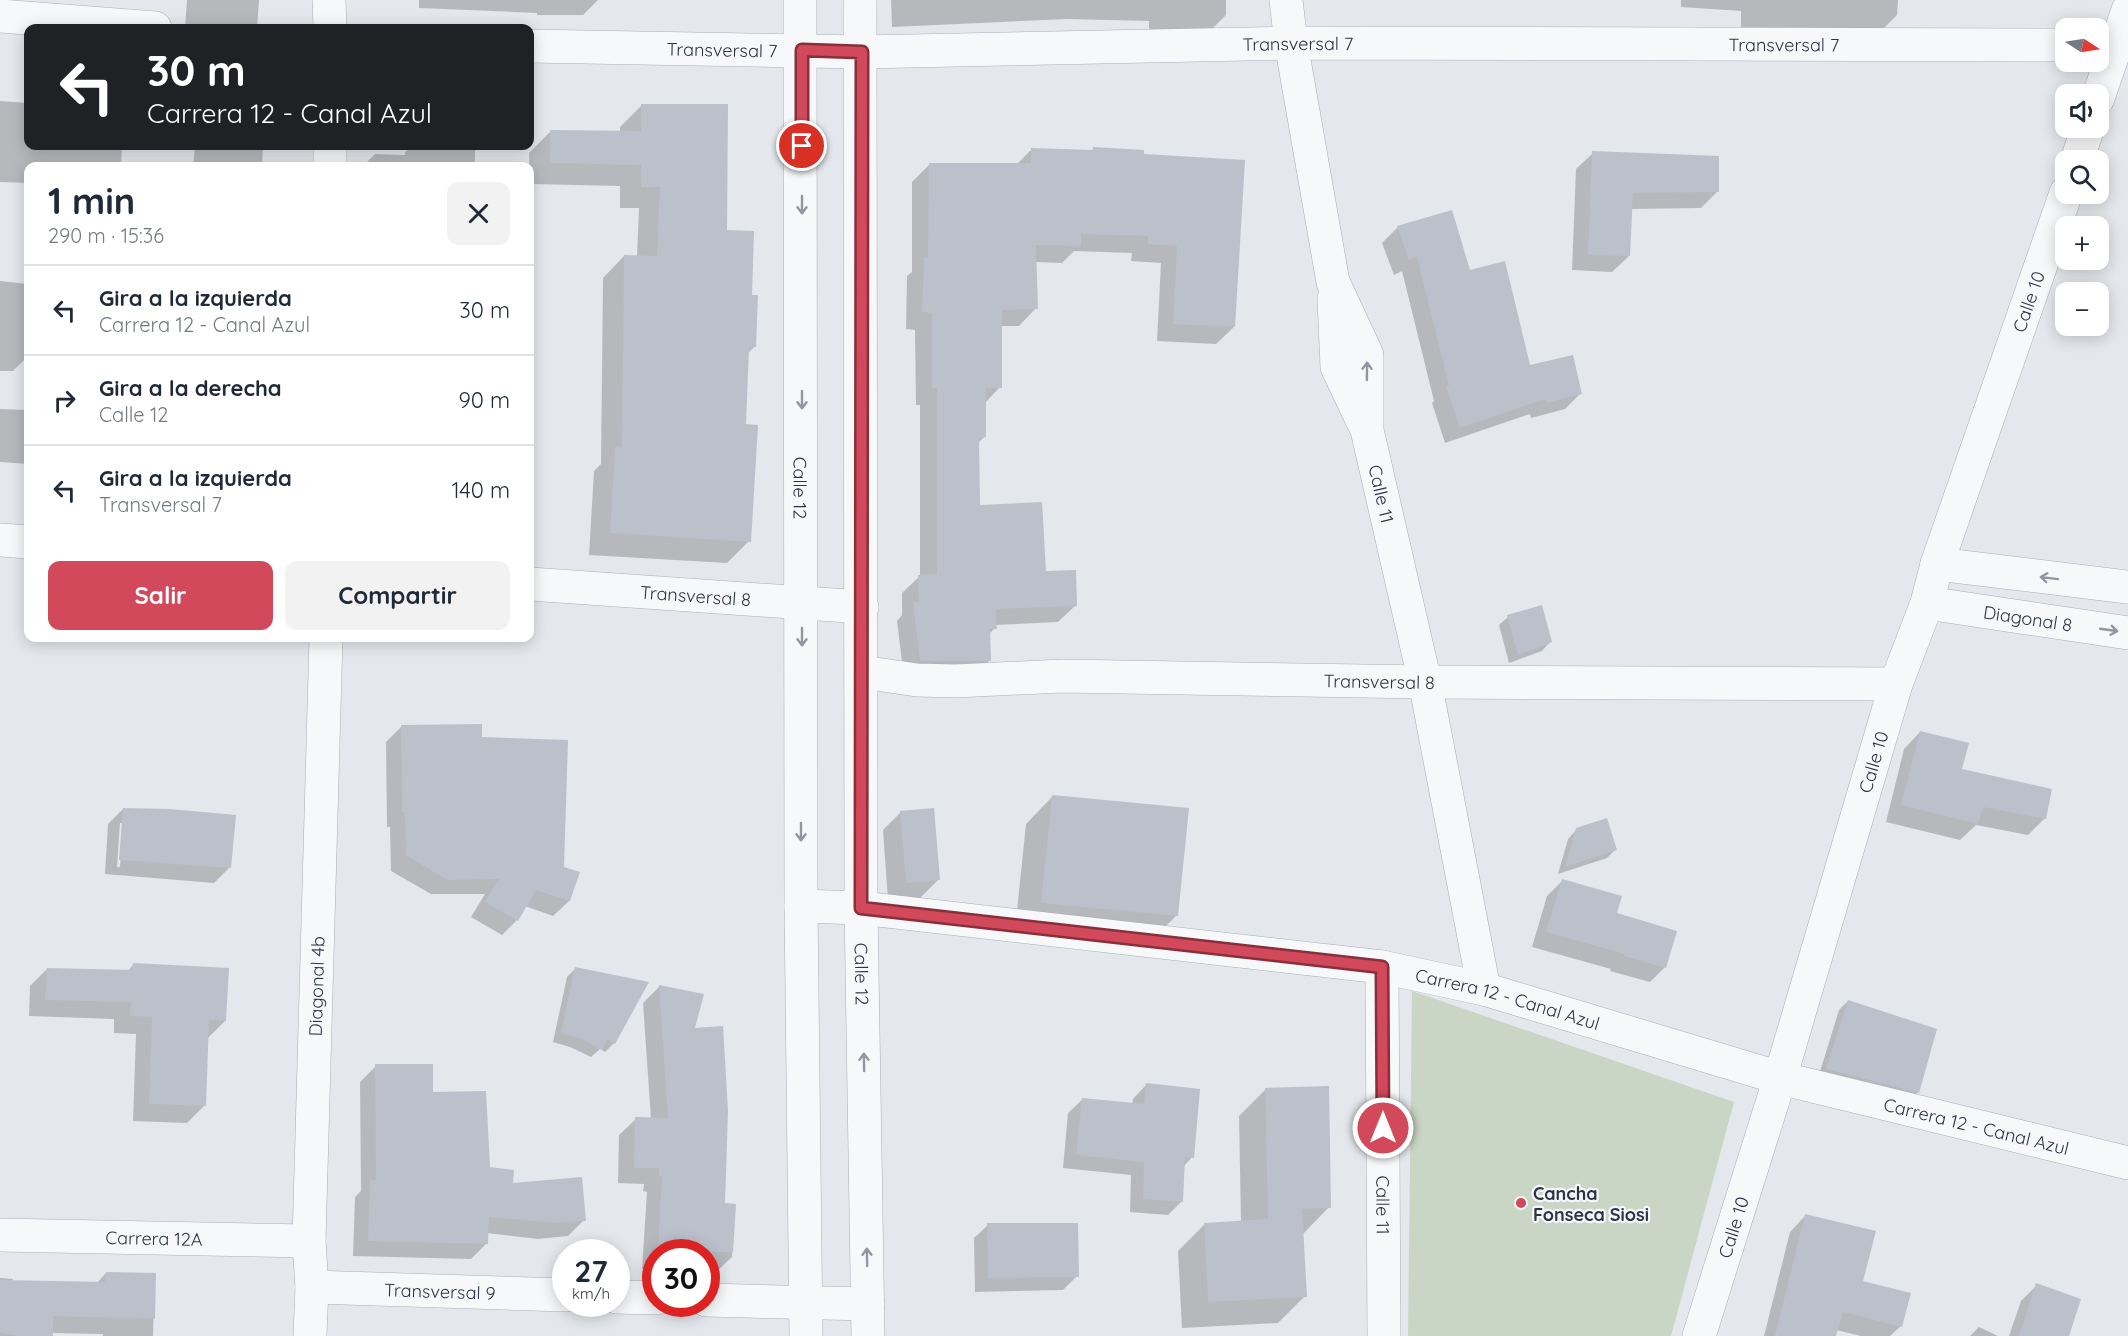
<!DOCTYPE html>
<html lang="es">
<head>
<meta charset="utf-8">
<style>
	:root { --surface:#fff; --page:#f2f2f3; --text:#1f2937; --muted:#747a83; --line:#e0e1e3; --accent:#d1495b }
	body { margin:0; font-family:Quicksand,sans-serif; background:var(--page); color:var(--text); height:100vh; display:flex; flex-direction:column; font-size:22px; white-space:nowrap }
	* { box-sizing:border-box; margin:0 }
	p { font-size:20px; color:var(--muted) }
	.icon { flex:none; width:33px; height:33px; fill:none; stroke:currentColor; stroke-width:2; stroke-linecap:round; stroke-linejoin:round }
	.map { position:relative; flex:1; overflow:hidden }
	.details { position:absolute; left:24px; top:162px; width:510px; height:480px; display:flex; flex-direction:column; background:var(--surface); border-radius:12px; box-shadow:0 3px 15px #0003 }
	.details>* { flex:none }
	.top-card { position:absolute; left:24px; top:24px; width:510px; height:126px; border-radius:12px; box-shadow:0 3px 15px #0003; background:#202124; color:#fff; overflow:hidden }
	.needle { width:39px; rotate:102deg }
	.tools { position:absolute; left:2055px; top:18px; display:grid; gap:12px }
	.tools a { display:grid; place-items:center; width:54px; height:54px; border-radius:12px; background:var(--surface); box-shadow:0 3px 15px #0003; font-size:30px }
	.speed { position:absolute; left:552px; top:1239px; display:flex; gap:12px; font-size:30px; font-weight:700; text-align:center }
	.speed>* { display:grid; place-content:center; width:78px; height:78px; border-radius:50%; background:var(--surface); box-shadow:0 3px 15px #0003; line-height:1 }
	.speed small { font-size:15px; font-weight:400 }
	.speed .limit { border:9px solid #d22; background:#fff; color:#111 }
	.pin { position:absolute; display:grid; place-items:center; width:51px; height:51px; color:#fff; margin:-26px; border:3px solid #fff; border-radius:50%; box-shadow:0 2px 6px #0007 }
	.me { position:absolute; width:66px; margin:-33px; rotate:0deg; stroke-linejoin:round; filter:drop-shadow(0 0 4px #0008) }
	.turn { display:flex; align-items:center; gap:21px; height:126px; padding:0 24px; font-size:27px }
	.turn .icon { width:78px; height:78px; stroke-width:2.5 }
	.turn b { display:block; font-size:42px; line-height:51px }
	.round { display:grid; place-items:center; flex:none; width:63px; height:63px; border-radius:12px; background:var(--page) }
	.summary { display:flex; align-items:center; justify-content:space-between; height:102px; padding:0 24px }
	h1 { font-size:36px; font-weight:700; line-height:45px }
	.button { display:flex; gap:12px; margin-top:auto; padding:12px 24px }
	.button a { flex:1; height:69px; border-radius:12px; background:var(--accent); color:#fff; font-size:24px; font-weight:700; line-height:69px; text-align:center }
	.button a+a { background:var(--page); color:var(--text) }
	ul { padding:0; list-style:none }
	li { display:flex; align-items:center; gap:18px; height:90px; padding:0 24px; border-top:2px solid var(--line) }
	li div { flex:1 }
	li b { display:block; font-size:22px }
	li em { font-style:normal }
	.map>svg:first-child { display:block }
	.green { fill:#c9d6c5 }
	.shadow { fill:#0003; fill-rule:evenodd }
	.building { fill:#bbc0ca }
	.lines { fill:none; stroke-linecap:round; stroke-linejoin:round }
	.minor-casing { stroke:#a9aeb7; stroke-width:34 }
	.tertiary-casing { stroke:#a9aeb7; stroke-width:34 }
	.minor { stroke:#f7f8fa; stroke-width:33 }
	.tertiary { stroke:#f7f8fa; stroke-width:33 }
	.oneway { stroke:#9196a0 }
	.route-casing { stroke:#882f3b; stroke-width:15 }
	.route { stroke:#d1495b; stroke-width:10 }
	.poi-dot { fill:#d1495b; stroke:#f4f6f9; stroke-width:2 }
	.labels { text-anchor:middle; dominant-baseline:central; stroke-width:4.5; stroke-linejoin:round; paint-order:stroke }
	.street-label { font-size:18px; fill:#2b3445; stroke:#f4f6f9 }
	.poi-label { font-size:18px; font-weight:bold; fill:#2b3445; stroke:#f4f6f9; text-anchor:start }
</style>
</head>
<body>
<div class="map">
<svg width="2128" height="1336" viewBox="0 0 2128 1336">
	<rect width="100%" height="100%" fill="#e4e7ec"/>
	<!-- green -->
	<polygon class="green" points="1412,991 1734,1102 1671,1336 1408,1336"/>
	<!-- shadow -->
	<g class="shadow">
		<polygon points="187,0 259,0 257,28 185,28"/>
		<polygon points="419,0 598,0 583,15 537,15 537,13 419,8"/>
		<polygon points="891,0 1226,0 1226,15 1208,33 1149,33 1149,21 1068,19 892,27"/>
		<polygon points="1681,0 1898,0 1897,15 1876,36 1741,44 1741,11 1681,7"/>
		<polygon points="0,101 28,103 28,146 122,146 121,166 28,166 28,183 0,182"/>
		<polygon points="642,105 725,231 750,296 754,347 747,354 745,426 749,541 727,563 589,555 594,471 601,464 603,278 624,256 637,257 639,208 620,208 620,186 530,184 529,153 551,131 620,132 620,127"/>
		<polygon points="195,146 263,146 262,166 193,166"/>
		<polygon points="412,146 475,146 475,166 363,166 375,154 405,155 405,152"/>
		<polygon points="1032,149 1091,151 1093,149 1143,152 1234,327 1216,344 1157,341 1161,263 1131,261 1132,253 1074,251 1062,263 1035,262 1036,308 1019,326 1000,326 1000,387 985,403 984,437 977,444 978,506 1076,605 1058,622 995,625 995,628 989,634 990,660 973,677 904,678 897,621 902,615 902,593 920,576 920,405 916,405 915,330 906,329 907,276 912,272 912,182 929,165 1017,164"/>
		<polygon points="1593,153 1717,192 1701,208 1630,209 1629,256 1612,272 1572,270 1576,169"/>
		<polygon points="1398,227 1469,272 1529,367 1581,393 1565,409 1531,418 1530,414 1445,443 1432,403 1434,401 1402,271 1394,275 1382,243"/>
		<polygon points="0,281 28,284 28,356 13,371 0,371"/>
		<polygon points="0,409 28,410 28,464 0,462"/>
		<polygon points="1508,617 1550,642 1542,651 1509,663 1499,625"/>
		<polygon points="401,727 480,738 562,868 578,873 569,901 553,916 525,906 517,920 502,935 471,917 485,894 431,894 391,871 390,827 387,827 386,742"/>
		<polygon points="1920,732 1960,771 2045,818 2028,835 1976,825 1960,840 1886,822 1904,749"/>
		<polygon points="1052,797 1177,915 1150,942 1015,930 1026,824"/>
		<path d="M123,809l106,59 -15,15 -109,-9 3,-50zM120,823h3l-3,44h-3z"/>
		<polygon points="901,812 938,880 920,898 888,900 883,830"/>
		<polygon points="1577,829 1616,849 1607,858 1558,874 1568,839"/>
		<polygon points="1562,881 1615,914 1665,967 1650,982 1610,971 1611,969 1532,947 1547,896"/>
		<polygon points="133,965 225,1021 208,1038 204,1106 187,1123 133,1121 136,1034 114,1033 114,1019 29,1016 30,986 47,969 127,972"/>
		<polygon points="576,968 614,1043 605,1052 600,1049 591,1057 570,1047 553,1042 567,977"/>
		<polygon points="660,986 693,1029 724,1205 735,1206 732,1257 715,1273 706,1273 706,1252 656,1252 656,1270 642,1269 647,1192 643,1191 644,1184 618,1183 619,1135 636,1119 651,1119 643,1003"/>
		<polygon points="1848,1001 1918,1092 1909,1101 1818,1078 1839,1010"/>
		<polygon points="376,1066 432,1094 488,1169 511,1185 584,1220 568,1236 538,1239 487,1233 487,1243 471,1259 353,1256 355,1197 361,1191 360,1082"/>
		<polygon points="1146,1085 1192,1157 1184,1166 1182,1201 1168,1215 1130,1212 1131,1175 1063,1168 1068,1113 1082,1100 1132,1105 1133,1099"/>
		<polygon points="1266,1089 1329,1207 1303,1234 1305,1296 1278,1323 1182,1328 1178,1251 1205,1224 1241,1222 1239,1116"/>
		<polygon points="1805,1216 1901,1326 1890,1336 1861,1336 1836,1330 1835,1336 1764,1336 1790,1232"/>
		<polygon points="988,1225 1077,1276 1063,1290 975,1292 974,1238"/>
		<polygon points="106,1273 155,1275 153,1336 103,1336 103,1334 51,1333 51,1336 0,1336 0,1278 13,1279 12,1281 96,1284"/>
		<polygon points="2037,1285 2065,1336 2009,1336 2021,1301"/>
		<polygon points="1979,1327 1998,1336 1970,1336"/>
	</g>
	<!-- building -->
	<g class="building">
		<polygon points="641,104 728,104 727,230 754,231 752,295 758,295 756,347 749,347 746,424 758,425 751,542 610,533 615,447 622,448 624,255 657,256 660,187 641,187 641,165 550,163 550,130 641,131"/>
		<polygon points="1093,147 1144,150 1144,154 1245,160 1235,327 1173,324 1177,246 1148,244 1148,236 1081,234 1081,246 1036,245 1038,309 1002,310 1002,388 986,388 986,437 979,438 980,505 1042,502 1046,571 1076,570 1077,606 996,609 997,629 990,629 991,661 920,661 913,602 919,602 918,575 937,574 937,388 932,388 932,313 922,312 924,258 928,258 929,163 1031,163 1031,148 1093,150"/>
		<polygon points="1592,151 1719,156 1719,192 1633,193 1630,256 1588,255"/>
		<polygon points="1452,210 1470,270 1505,261 1530,365 1573,355 1582,394 1546,403 1545,399 1460,428 1446,386 1449,386 1417,257 1409,260 1397,226"/>
		<polygon points="1542,605 1552,642 1518,655 1507,615"/>
		<polygon points="482,724 482,737 568,740 564,867 580,872 570,901 536,890 518,921 485,902 499,879 447,880 406,855 405,812 402,812 401,725"/>
		<polygon points="1920,731 1969,743 1962,769 2052,789 2046,819 1983,807 1978,824 1901,805"/>
		<polygon points="1052,795 1189,808 1178,916 1041,903"/>
		<polygon points="123,808 170,809 236,815 231,868 119,860"/>
		<polygon points="934,808 940,880 906,883 900,811"/>
		<polygon points="1607,818 1617,850 1565,867 1576,828"/>
		<polygon points="1562,879 1622,896 1617,913 1677,931 1666,968 1624,956 1625,954 1546,932"/>
		<polygon points="133,963 229,968 226,1021 209,1020 206,1106 149,1104 152,1017 130,1016 131,1002 45,1000 47,968 132,970"/>
		<polygon points="575,967 649,982 615,1044 607,1039 602,1050 580,1038 561,1033"/>
		<polygon points="659,985 704,994 695,1028 723,1026 728,1111 725,1203 736,1204 733,1252 658,1252 662,1176 659,1176 659,1168 634,1168 635,1117 668,1118"/>
		<polygon points="1848,1000 1937,1029 1919,1093 1826,1069"/>
		<polygon points="375,1064 433,1064 433,1092 486,1091 490,1167 514,1170 513,1183 582,1177 586,1221 555,1223 489,1217 488,1244 368,1241 370,1180 376,1180"/>
		<polygon points="1146,1083 1200,1089 1194,1158 1185,1157 1183,1202 1143,1199 1144,1162 1076,1155 1082,1098 1144,1104"/>
		<polygon points="1329,1086 1331,1208 1302,1209 1307,1297 1208,1302 1204,1223 1268,1219 1265,1088"/>
		<polygon points="1805,1214 1876,1231 1863,1281 1911,1293 1902,1327 1843,1312 1836,1336 1775,1336"/>
		<polygon points="987,1223 1078,1223 1079,1277 988,1278"/>
		<polygon points="106,1272 156,1273 155,1319 53,1316 53,1336 20,1336 0,1333 0,1280 105,1282"/>
		<polygon points="2036,1283 2081,1299 2069,1336 2019,1336"/>
	</g>
	<g class="lines">
		<defs>
			<g id="minor">
				<polyline points="329,0 330,28"/>
				<path id="s1" d="M1286,0l5,43 42,239 34,73v75l58,252 59,307"/>
				<polyline points="0,16 155,28"/>
				<path id="s2" d="M530,46l332,6 429,-9 775,2"/>
				<polyline points="2098,98 2128,10"/>
				<polyline points="2077,160 2088,128"/>
				<polyline points="330,166 330,146"/>
				<polyline points="1334,299 1337,367 1364,424"/>
				<polyline points="0,540 28,542"/>
				<polyline points="1937,564 2128,587"/>
				<path id="s3" d="M530,584l332,23"/>
				<path id="s4" d="M1927,603l201,30"/>
				<path id="s5" d="M862,672l55,8 38,1 107,-5 363,6 471,2"/>
				<path id="s6" d="M801,906l60,2 521,59 102,22 296,89 348,85"/>
				<path id="s7" d="M1382,967l2,369"/>
				<path id="s8" d="M0,1235l309,6"/>
				<path id="s9" d="M312,1287l254,8"/>
				<polyline points="616,1297 656,1298"/>
				<polyline points="706,1300 868,1304"/>
				<path id="s10" d="M310,1336l2,-49 -3,-46 17,-603"/>
				<path id="s11" d="M1699,1336l81,-258 116,-394 31,-81 10,-39 129,-371"/>
			</g>
			<g id="tertiary">
				<path id="s12" d="M800,0l1,906 5,430"/>
				<path id="s13" d="M860,0l1,908 7,428"/>
			</g>
		</defs>
		<!-- minor casing -->
		<use href="#minor" class="minor-casing"/>
		<!-- tertiary casing -->
		<use href="#tertiary" class="tertiary-casing"/>
		<!-- minor -->
		<use href="#minor" class="minor"/>
		<!-- tertiary -->
		<use href="#tertiary" class="tertiary"/>
	</g>
	<!-- one-way arrows -->
	<defs><path id="oneway-shaft" d="M-6 0H5M1.5-3L5.5 0L1.5 3" fill="none" stroke-width="1.6" stroke-linecap="round" stroke-linejoin="round" transform="scale(1.5)"/></defs>
	<g class="oneway">
		<use href="#oneway-shaft" transform="translate(802 205) rotate(90)"/>
		<use href="#oneway-shaft" transform="translate(1367 371) rotate(-89)"/>
		<use href="#oneway-shaft" transform="translate(802 400) rotate(90)"/>
		<use href="#oneway-shaft" transform="translate(2049 578) rotate(-173)"/>
		<use href="#oneway-shaft" transform="translate(2109 630) rotate(8)"/>
		<use href="#oneway-shaft" transform="translate(802 637) rotate(90)"/>
		<use href="#oneway-shaft" transform="translate(801 832) rotate(90)"/>
		<use href="#oneway-shaft" transform="translate(864 1062) rotate(-91)"/>
		<use href="#oneway-shaft" transform="translate(867 1257) rotate(-91)"/>
	</g>
	<g class="lines">
		<defs>
			<polyline id="route" points="802,146 802,50 862,52 861,908 1382,967 1383,1128"/>
		</defs>
		<!-- route casing -->
		<use href="#route" class="route-casing"/>
		<!-- route -->
		<use href="#route" class="route"/>
	</g>
	<!-- markers -->
	<circle class="poi-dot" cx="1521" cy="1203" r="6"/>
	<g class="labels">
		<!-- street labels -->
		<g class="street-label">
			<text stroke="none"><textPath href="#s2" startOffset="768">Transversal 7</textPath></text>
			<text stroke="none"><textPath href="#s2" startOffset="1254">Transversal 7</textPath></text>
			<text stroke="none"><textPath href="#s2" startOffset="192">Transversal 7</textPath></text>
			<text stroke="none"><textPath href="#s11" startOffset="1086">Calle 10</textPath></text>
			<text stroke="none"><textPath href="#s12" startOffset="488">Calle 12</textPath></text>
			<text stroke="none"><textPath href="#s1" startOffset="507">Calle 11</textPath></text>
			<text stroke="none"><textPath href="#s3" startOffset="166">Transversal 8</textPath></text>
			<text stroke="none"><textPath href="#s4" startOffset="102">Diagonal 8</textPath></text>
			<text stroke="none"><textPath href="#s5" startOffset="518">Transversal 8</textPath></text>
			<text stroke="none"><textPath href="#s11" startOffset="600">Calle 10</textPath></text>
			<text stroke="none"><textPath href="#s13" startOffset="974">Calle 12</textPath></text>
			<text stroke="none"><textPath href="#s10" startOffset="350">Diagonal 4b</textPath></text>
			<text stroke="none"><textPath href="#s6" startOffset="714">Carrera 12 - Canal Azul</textPath></text>
			<text stroke="none"><textPath href="#s6" startOffset="1200">Carrera 12 - Canal Azul</textPath></text>
			<text stroke="none"><textPath href="#s7" startOffset="238">Calle 11</textPath></text>
			<text stroke="none"><textPath href="#s11" startOffset="114">Calle 10</textPath></text>
			<text stroke="none"><textPath href="#s8" startOffset="154">Carrera 12A</textPath></text>
			<text stroke="none"><textPath href="#s9" startOffset="128">Transversal 9</textPath></text>
		</g>
		<!-- poi labels -->
		<g class="poi-label">
			<text x="1533" y="1193">Cancha<tspan x="1533" dy="21">Fonseca Siosi</tspan></text>
		</g>
	</g>
</svg>
<div class="tools">
<a><svg class="needle" viewBox="-14 -14 28 28"><path d="M0-13l5 13h-10z" fill="#e53935"/><path d="M0 13l5-13h-10z" fill="#747a83"/></svg></a>
<a><svg class="icon" aria-label="sound" viewBox="0 0 24 24"><path d="M4 9h4l5-4v14l-5-4H4zM17 9q2 3 0 6"/></svg></a>
<a><svg class="icon" aria-label="search" viewBox="0 0 24 24"><circle cx="10" cy="10" r="6"/><path d="M15 15l6 6"/></svg></a>
<a>+</a>
<a>−</a>
</div>
<div class="speed"><div>27<small>km/h</small></div><div class="limit">30</div></div>
<div class="pin" style="left:802px;top:146px;background:#d93025"><svg class="icon" aria-label="arrive" viewBox="0 0 24 24"><path d="M6 21V4h12l-3 4 3 4H6"/></svg></div>
<svg class="me" style="left:1383px;top:1128px" viewBox="-20 -20 40 40"><circle r="17" fill="#d1495b" stroke="#fff" stroke-width="3"/><path d="M0-11L8 9 0 5-8 9z" fill="#fff"/></svg>
<div class="top-card">
<div class="turn"><svg class="icon" aria-label="left" viewBox="0 0 24 24"><path d="M17 20v-9H6M10 6l-5 5 5 5"/></svg><div><b>30 m</b>Carrera 12 - Canal Azul</div></div>
</div>
<section class="details">
<div class="summary"><div><h1>1 min</h1><p>290 m · 15:36</p></div><a class="round"><svg class="icon" aria-label="close" viewBox="0 0 24 24"><path d="M6 6l12 12M18 6L6 18"/></svg></a></div>
<ul>
<li><svg class="icon" aria-label="left" viewBox="0 0 24 24"><path d="M17 20v-9H6M10 6l-5 5 5 5"/></svg><div><b>Gira a la izquierda</b><p>Carrera 12 - Canal Azul</p></div><em>30 m</em></li>
<li><svg class="icon" aria-label="right" viewBox="0 0 24 24"><path d="M7 20v-9h11M14 6l5 5-5 5"/></svg><div><b>Gira a la derecha</b><p>Calle 12</p></div><em>90 m</em></li>
<li><svg class="icon" aria-label="left" viewBox="0 0 24 24"><path d="M17 20v-9H6M10 6l-5 5 5 5"/></svg><div><b>Gira a la izquierda</b><p>Transversal 7</p></div><em>140 m</em></li>
</ul>
<div class="button"><a>Salir</a><a>Compartir</a></div>
</section>
</div>
</body>
</html>
